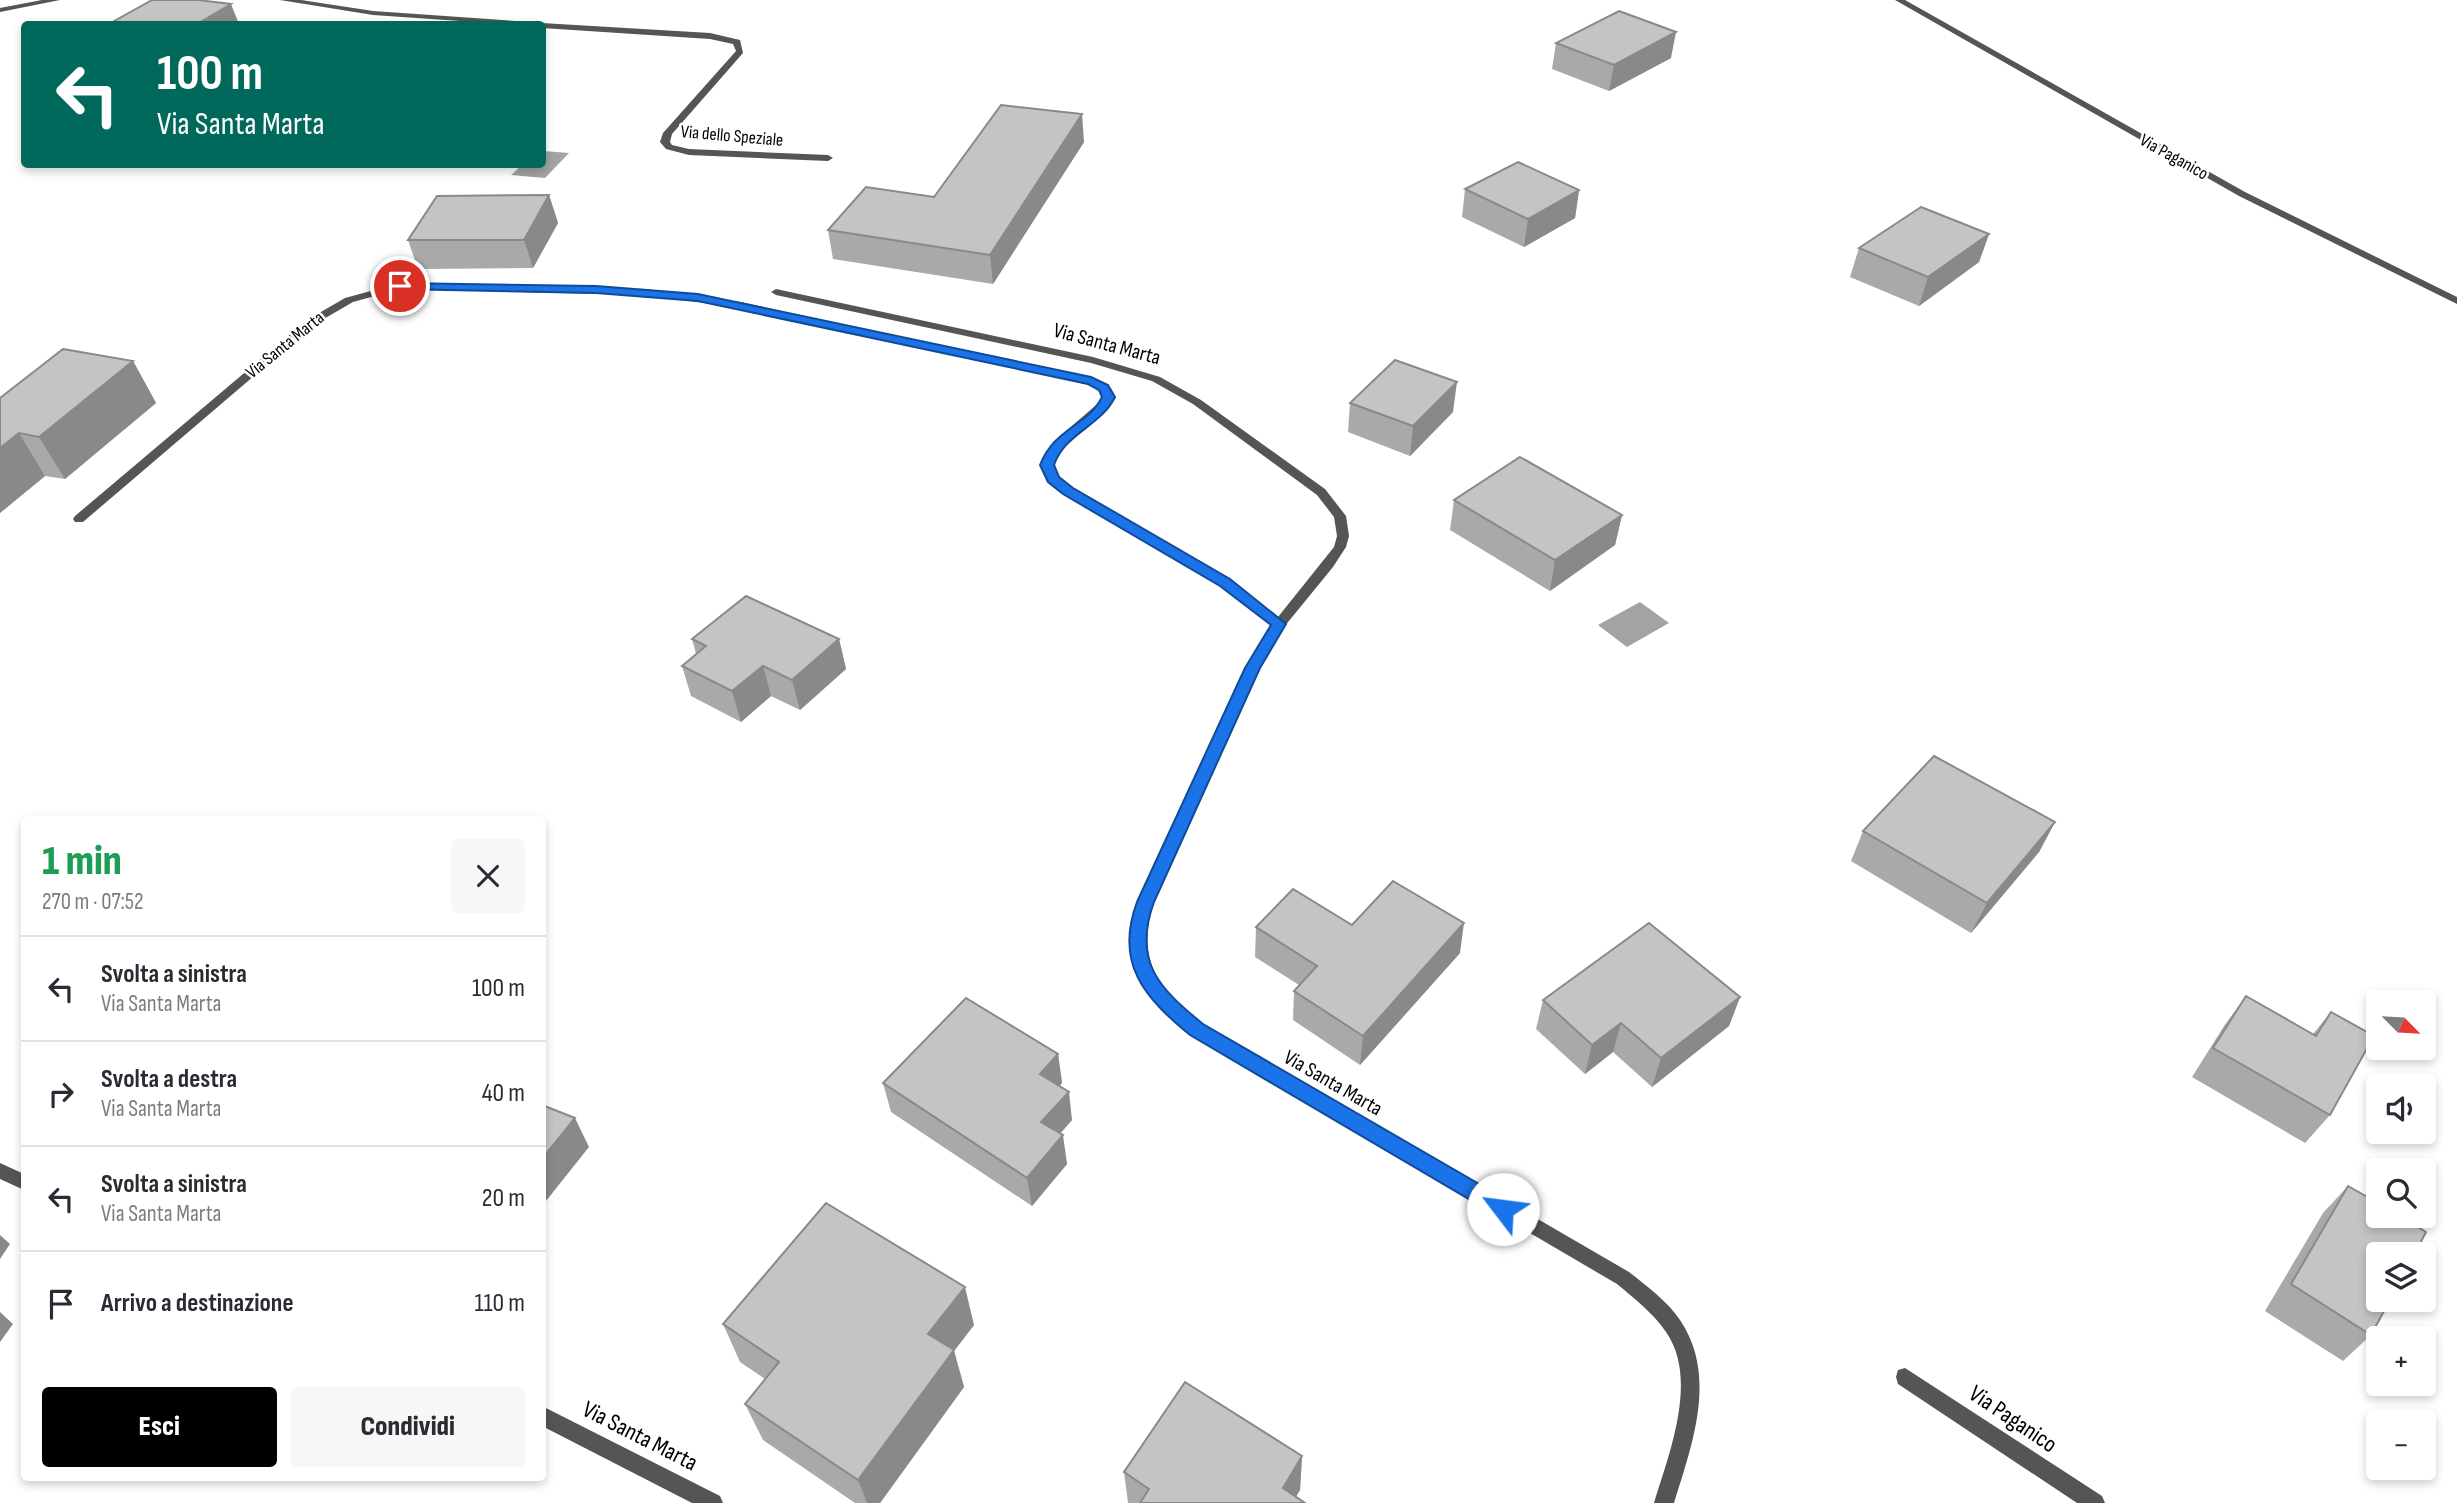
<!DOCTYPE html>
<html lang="it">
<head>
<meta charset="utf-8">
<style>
	:root { --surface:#fff; --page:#f7f7f7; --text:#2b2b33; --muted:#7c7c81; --line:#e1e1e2; --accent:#000 }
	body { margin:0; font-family:"Sofia Sans Condensed",sans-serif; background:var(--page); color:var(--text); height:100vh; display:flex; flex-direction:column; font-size:26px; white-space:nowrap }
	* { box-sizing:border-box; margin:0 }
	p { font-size:23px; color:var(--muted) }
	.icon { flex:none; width:38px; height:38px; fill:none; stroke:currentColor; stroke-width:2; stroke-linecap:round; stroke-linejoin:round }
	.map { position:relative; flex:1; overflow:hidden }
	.panel { position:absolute; left:21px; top:816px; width:525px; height:665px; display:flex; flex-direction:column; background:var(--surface); border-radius:7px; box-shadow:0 4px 10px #0003 }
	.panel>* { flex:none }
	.top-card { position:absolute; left:21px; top:21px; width:525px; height:147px; border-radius:7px; box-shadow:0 4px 10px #0003; background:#00695c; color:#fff; overflow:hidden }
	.needle { width:46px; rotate:114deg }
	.fabs { position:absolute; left:2366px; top:990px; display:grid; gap:14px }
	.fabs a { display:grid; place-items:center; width:70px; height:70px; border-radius:7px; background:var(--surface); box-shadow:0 4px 10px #0003; font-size:35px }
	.pin { position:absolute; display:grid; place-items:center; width:60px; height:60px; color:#fff; margin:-30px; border:4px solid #fff; border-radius:50%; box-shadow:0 2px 7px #0007 }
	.me { position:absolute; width:77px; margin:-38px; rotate:300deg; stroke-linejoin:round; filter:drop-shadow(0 0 5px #0008) }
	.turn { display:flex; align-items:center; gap:24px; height:147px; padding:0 21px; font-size:32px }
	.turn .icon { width:91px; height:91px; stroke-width:2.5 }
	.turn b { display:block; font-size:49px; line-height:60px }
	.round { display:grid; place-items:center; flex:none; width:74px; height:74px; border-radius:7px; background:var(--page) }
	.summary { display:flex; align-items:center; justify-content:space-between; height:119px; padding:0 21px }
	h1 { font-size:42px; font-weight:800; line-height:52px; color:#1e9e55 }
	.primary-button { display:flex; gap:14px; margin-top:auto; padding:14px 21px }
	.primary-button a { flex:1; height:80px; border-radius:7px; background:var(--accent); color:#fff; font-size:28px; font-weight:800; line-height:80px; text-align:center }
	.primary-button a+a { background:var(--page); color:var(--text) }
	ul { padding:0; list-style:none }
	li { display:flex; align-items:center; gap:21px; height:105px; padding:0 21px; border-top:2px solid var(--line) }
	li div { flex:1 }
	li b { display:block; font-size:26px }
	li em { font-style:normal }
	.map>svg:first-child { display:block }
	.water { fill:#a3a3a3 }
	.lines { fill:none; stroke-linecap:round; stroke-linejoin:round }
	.minor { fill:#555; fill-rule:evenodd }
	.tertiary { fill:#555; fill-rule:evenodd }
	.wall { fill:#a9a9a9 }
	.shaded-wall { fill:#898989 }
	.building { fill:#c4c4c4; stroke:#898989; stroke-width:2 }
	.route { fill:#1a73e8; stroke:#114b97; stroke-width:2 }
	.labels { text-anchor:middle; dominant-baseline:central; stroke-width:5; stroke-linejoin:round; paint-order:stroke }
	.far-street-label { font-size:18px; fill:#000; stroke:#fff }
	.street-label { font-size:21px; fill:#000; stroke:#fff }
	.near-street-label { font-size:24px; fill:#000; stroke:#fff }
</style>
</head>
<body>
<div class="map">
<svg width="2457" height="1503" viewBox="0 0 2457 1503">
	<rect width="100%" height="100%" fill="#fff"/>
	<!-- water -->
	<g class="water">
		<polygon points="543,151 569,153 545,178 511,175 522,165 542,164"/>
		<polygon points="1640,602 1669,623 1627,647 1598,625"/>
	</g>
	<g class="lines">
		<!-- minor -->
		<g class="minor">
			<polygon points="42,0 60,0 0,12 0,8"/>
			<polygon points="280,0 301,0 373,11 531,22 535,24 503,24 373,15"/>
			<polygon points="542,23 710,33 740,40 743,53 672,134 670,142 672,145 689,149 828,155 833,158 828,161 689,155 666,149 660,142 663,133 736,51 733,44 710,39 542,28 542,24 538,24"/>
			<path d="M400,283l246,6 95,13 361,80 11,10v10l-51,44 -9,19 5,12 14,11 157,92 49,37 56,-70 3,-11 -3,-19 -17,-22 -124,-91 -41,-23 -61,-18 -315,-68 -5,-3 5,-3 317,68 67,20 41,23 124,89 21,27 3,20 -3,11 -13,20 -49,60 -24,41 -107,234c-16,59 3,87 49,122l427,248c19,15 38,29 51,48 38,56 12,125 -6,183h-20c15,-49 45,-124 12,-171 -13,-19 -31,-33 -49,-48l-427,-250c-48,-38 -69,-70 -53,-132l109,-234 26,-43 -51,-39 -157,-92 -15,-12 -8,-17 12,-23 48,-41v-8l-7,-7 -353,-78 -95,-13 -246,-6 -47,13 -38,22 -232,198h-8l-2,-3 2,-3 232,-196 38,-22z"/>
			<polygon points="0,1163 24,1174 24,1190 0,1179"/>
			<polygon points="1905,1368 2102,1496 2105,1503 2077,1503 1898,1384 1896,1377 1898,1370"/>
			<polygon points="542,1406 720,1496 723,1503 692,1503 542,1426"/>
		</g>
		<!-- tertiary -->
		<polygon class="tertiary" points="1895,0 1905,0 2245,192 2457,297 2457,304 2239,196"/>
	</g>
	<!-- wall -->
	<g class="wall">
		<polygon points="1556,43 1671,58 1609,91 1552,69"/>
		<polygon points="1084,142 993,284 833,259 828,230 934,197"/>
		<polygon points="1465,189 1579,190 1575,218 1524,247 1462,217"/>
		<polygon points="549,195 558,223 533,268 418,269 408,240"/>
		<polygon points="1989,234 1979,262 1919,306 1850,277 1859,248"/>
		<polygon points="133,361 156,403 65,479 45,476 0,513 0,398"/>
		<polygon points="1350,403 1453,412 1410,456 1348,432"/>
		<polygon points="1454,500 1622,515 1615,545 1550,591 1450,530"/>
		<polygon points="692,639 839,639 846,669 800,710 771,696 741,722 691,696 682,666 696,654"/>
		<polygon points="2055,822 2039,852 1971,933 1851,861 1863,831"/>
		<polygon points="1352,925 1460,953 1360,1065 1293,1020 1294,991 1299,985 1255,957 1256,927"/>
		<polygon points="2246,996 2313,1034 2331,1012 2330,1115 2305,1143 2192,1077 2224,1026"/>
		<polygon points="1740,997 1729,1026 1652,1087 1613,1052 1585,1074 1536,1029 1543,1000"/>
		<polygon points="1058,1054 1062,1083 1059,1086 1072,1120 1060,1134 1067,1164 1032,1206 891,1112 883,1083"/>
		<polygon points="2348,1186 2371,1335 2343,1361 2265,1311 2323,1213"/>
		<polygon points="723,1324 974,1325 954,1351 964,1387 880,1503 855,1503 763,1440 745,1404 765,1379 740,1362"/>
		<polygon points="1302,1456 1300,1490 1296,1497 1305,1503 1128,1503 1124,1472"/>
	</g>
	<!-- shaded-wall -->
	<g class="shaded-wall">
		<polygon points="231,4 239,24 197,24"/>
		<polygon points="1676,32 1671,58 1609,91 1614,65"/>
		<polygon points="1082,114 1084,142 993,284 990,255"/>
		<polygon points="1579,190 1575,218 1524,247 1528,219"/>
		<polygon points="549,195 558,223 533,268 524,240"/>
		<polygon points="1989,234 1979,262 1919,306 1928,277"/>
		<polygon points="133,361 156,403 65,479 39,437"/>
		<polygon points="1457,382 1453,412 1410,456 1413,426"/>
		<polygon points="19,433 45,476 0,513 0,448"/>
		<polygon points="1622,515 1615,545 1550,591 1555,560"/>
		<polygon points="839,639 846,669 800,710 792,680"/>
		<polygon points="763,666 771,696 741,722 732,691"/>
		<polygon points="2055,822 2039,852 1971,933 1987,903"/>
		<polygon points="1464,923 1460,953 1360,1065 1363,1036"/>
		<polygon points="1740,997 1729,1026 1652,1087 1661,1058"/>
		<polygon points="1621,1023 1613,1052 1585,1074 1592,1045"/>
		<polygon points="1058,1054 1062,1083 1044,1103 1040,1074"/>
		<polygon points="1069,1092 1072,1120 1045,1150 1041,1122"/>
		<polygon points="575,1118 589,1147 542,1206 542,1159"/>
		<polygon points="1063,1135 1067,1164 1032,1206 1027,1178"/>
		<polygon points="0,1235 10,1244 0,1259"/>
		<polygon points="965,1287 974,1325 954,1351 964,1387 880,1503 867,1503 858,1480 928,1334"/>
		<polygon points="0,1312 13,1324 0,1342"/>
		<polygon points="1302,1456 1300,1490 1292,1503 1283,1488"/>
	</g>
	<!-- building -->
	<g class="building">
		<polygon points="152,0 198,0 231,4 197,24 109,24"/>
		<polygon points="1619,11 1676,32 1614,65 1556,43"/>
		<polygon points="1001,105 1082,114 990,255 828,230 866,187 934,197"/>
		<polygon points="1518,162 1579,190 1528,219 1465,189"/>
		<polygon points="549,195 524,240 408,240 437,196"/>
		<polygon points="1921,207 1989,234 1928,277 1859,248"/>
		<polygon points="63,349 133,361 39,437 19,433 0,448 0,398"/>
		<polygon points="1395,360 1457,382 1413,426 1350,403"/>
		<polygon points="1520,457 1622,515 1555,560 1454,500"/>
		<polygon points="746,596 839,639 792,680 763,666 732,691 682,666 706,646 692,639"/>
		<polygon points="1934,756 2055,822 1987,903 1863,831"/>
		<polygon points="1393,881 1464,923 1363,1036 1294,991 1317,966 1256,927 1293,889 1352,925"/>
		<polygon points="1649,923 1740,997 1661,1058 1621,1023 1592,1045 1543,1000"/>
		<polygon points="2246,996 2316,1036 2331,1012 2374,1036 2330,1115 2213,1048"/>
		<polygon points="966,998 1058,1054 1040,1074 1069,1092 1041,1122 1063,1135 1027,1178 883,1083"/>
		<polygon points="542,1105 575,1118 542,1159"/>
		<polygon points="2348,1186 2378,1203 2378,1216 2400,1216 2426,1232 2414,1255 2378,1255 2378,1300 2390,1300 2371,1335 2291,1284"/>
		<polygon points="826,1203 965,1287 928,1334 954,1350 858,1480 745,1404 779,1362 723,1324"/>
		<polygon points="1185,1382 1302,1456 1283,1488 1305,1503 1140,1503 1149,1489 1124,1472"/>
	</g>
	<!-- route -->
	<path class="route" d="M400,283l196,3 102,8 393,83 17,8 7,12c-14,29 -50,36 -61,68l5,12 14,11 157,91 56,45 -26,44 -106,234c-22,60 6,87 49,122l307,178 3,7 -3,6 -7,3 -7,-3 -306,-180c-45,-37 -76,-71 -53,-133l108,-234 26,-43 -51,-39 -157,-92 -15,-12 -8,-17c14,-37 48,-39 62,-68l-3,-7 -11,-6 -390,-83 -102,-8 -200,-4 -1,-3z"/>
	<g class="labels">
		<!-- far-street labels -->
		<g class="far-street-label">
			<text transform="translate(732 136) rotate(5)">Via dello Speziale</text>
			<text transform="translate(2174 157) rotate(29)">Via Paganico</text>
			<text transform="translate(285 345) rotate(-39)">Via Santa Marta</text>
		</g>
		<!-- street labels -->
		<g class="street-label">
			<text transform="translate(1107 344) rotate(15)">Via Santa Marta</text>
			<text transform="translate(1333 1083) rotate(30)">Via Santa Marta</text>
		</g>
		<!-- near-street labels -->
		<g class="near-street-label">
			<text transform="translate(2013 1419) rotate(34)">Via Paganico</text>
			<text transform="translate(640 1436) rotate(27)">Via Santa Marta</text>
		</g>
	</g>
</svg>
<div class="fabs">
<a><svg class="needle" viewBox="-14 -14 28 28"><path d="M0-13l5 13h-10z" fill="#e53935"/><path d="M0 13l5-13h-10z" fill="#7c7c81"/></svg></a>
<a><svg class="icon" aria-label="sound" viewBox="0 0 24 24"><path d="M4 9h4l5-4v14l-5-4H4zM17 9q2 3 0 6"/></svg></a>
<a><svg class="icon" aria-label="search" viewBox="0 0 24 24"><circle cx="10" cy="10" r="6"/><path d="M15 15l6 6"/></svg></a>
<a><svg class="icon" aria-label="layers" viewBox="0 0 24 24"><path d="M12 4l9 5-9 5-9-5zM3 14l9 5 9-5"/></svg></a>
<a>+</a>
<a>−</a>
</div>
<div class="pin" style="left:400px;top:286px;background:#d93025"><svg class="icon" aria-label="arrive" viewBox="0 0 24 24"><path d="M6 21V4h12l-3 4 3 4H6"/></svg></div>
<svg class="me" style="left:1503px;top:1209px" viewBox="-20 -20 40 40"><circle r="19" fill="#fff"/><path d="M0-13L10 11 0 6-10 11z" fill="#1a73e8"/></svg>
<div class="top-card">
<div class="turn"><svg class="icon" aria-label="left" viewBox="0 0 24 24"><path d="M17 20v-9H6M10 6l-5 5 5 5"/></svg><div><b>100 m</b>Via Santa Marta</div></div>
</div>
<section class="panel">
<div class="summary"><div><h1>1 min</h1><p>270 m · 07:52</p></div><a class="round"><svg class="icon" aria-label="close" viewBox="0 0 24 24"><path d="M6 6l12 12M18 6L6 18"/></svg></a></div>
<ul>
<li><svg class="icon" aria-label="left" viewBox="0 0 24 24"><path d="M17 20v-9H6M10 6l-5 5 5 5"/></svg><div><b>Svolta a sinistra</b><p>Via Santa Marta</p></div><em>100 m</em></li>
<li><svg class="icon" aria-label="right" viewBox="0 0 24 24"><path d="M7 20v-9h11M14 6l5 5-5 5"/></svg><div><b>Svolta a destra</b><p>Via Santa Marta</p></div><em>40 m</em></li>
<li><svg class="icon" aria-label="left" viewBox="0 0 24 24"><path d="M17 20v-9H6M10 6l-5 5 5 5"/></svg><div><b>Svolta a sinistra</b><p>Via Santa Marta</p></div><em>20 m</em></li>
<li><svg class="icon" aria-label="arrive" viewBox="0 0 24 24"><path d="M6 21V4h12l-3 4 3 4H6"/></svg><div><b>Arrivo a destinazione</b></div><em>110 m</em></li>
</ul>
<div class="primary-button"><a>Esci</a><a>Condividi</a></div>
</section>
</div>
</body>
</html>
